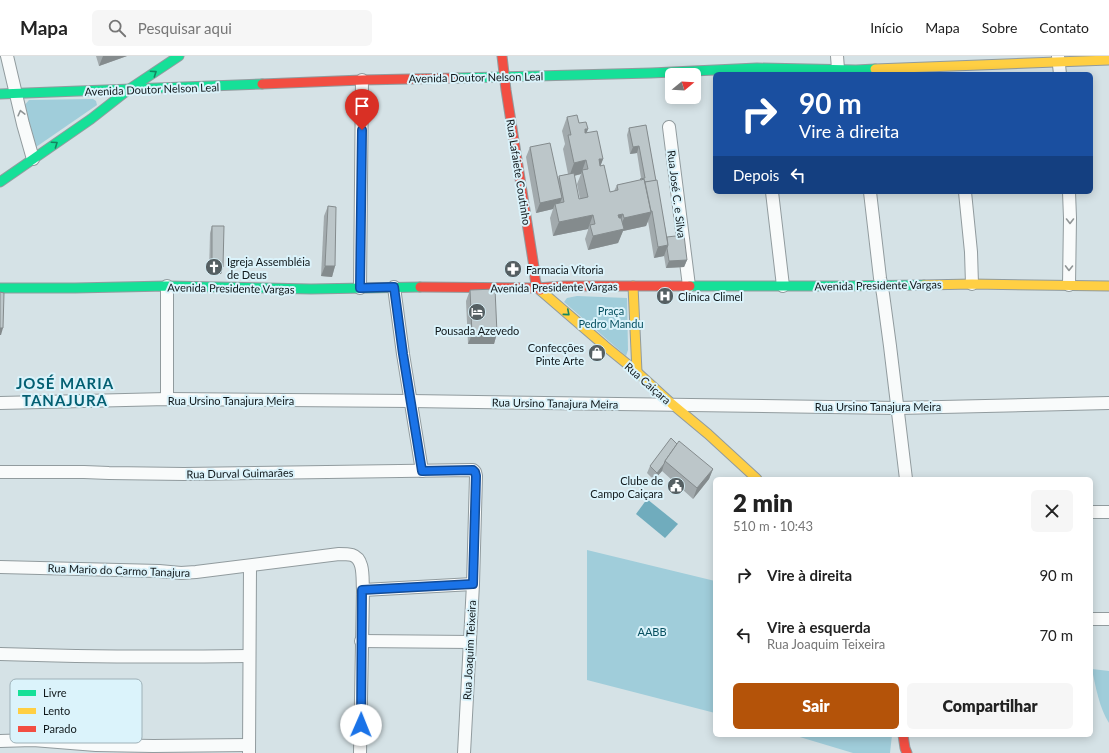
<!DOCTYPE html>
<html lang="pt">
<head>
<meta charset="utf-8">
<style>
	:root { --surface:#fff; --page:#f6f6f6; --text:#222; --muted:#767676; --line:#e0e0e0; --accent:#b45309 }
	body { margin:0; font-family:Lato,sans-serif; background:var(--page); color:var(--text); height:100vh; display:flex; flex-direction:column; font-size:15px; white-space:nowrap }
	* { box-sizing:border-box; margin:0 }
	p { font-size:13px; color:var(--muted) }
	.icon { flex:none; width:22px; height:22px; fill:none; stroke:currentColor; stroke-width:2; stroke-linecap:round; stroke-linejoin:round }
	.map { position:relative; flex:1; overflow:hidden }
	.side { position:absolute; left:713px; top:421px; width:380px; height:260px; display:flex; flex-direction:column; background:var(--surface); border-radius:6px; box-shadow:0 2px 10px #0003 }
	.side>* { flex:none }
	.banner { position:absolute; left:713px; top:16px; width:380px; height:122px; border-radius:6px; box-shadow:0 2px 10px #0003; background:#1a4fa0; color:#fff; overflow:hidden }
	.needle { width:26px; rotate:72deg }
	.tools { position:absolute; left:665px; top:12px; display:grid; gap:8px }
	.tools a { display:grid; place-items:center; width:36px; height:36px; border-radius:6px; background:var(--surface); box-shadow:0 2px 10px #0003; font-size:20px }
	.pin { position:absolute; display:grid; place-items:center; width:34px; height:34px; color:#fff; margin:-41px -17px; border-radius:50% 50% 50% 0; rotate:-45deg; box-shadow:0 0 4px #0007 }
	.pin .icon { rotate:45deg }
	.me { position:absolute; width:44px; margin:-22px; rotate:1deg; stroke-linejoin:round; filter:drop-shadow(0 0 3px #0008) }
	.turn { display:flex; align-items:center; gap:14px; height:84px; padding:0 20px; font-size:18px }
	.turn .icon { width:52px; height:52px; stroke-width:2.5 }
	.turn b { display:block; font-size:28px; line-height:34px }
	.then { display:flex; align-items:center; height:38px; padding:0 20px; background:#0003; gap:8px; font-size:15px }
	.round { display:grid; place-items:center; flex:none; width:42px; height:42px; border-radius:6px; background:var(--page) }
	.headline { display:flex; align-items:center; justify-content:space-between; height:68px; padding:0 20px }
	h1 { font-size:24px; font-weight:800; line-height:30px }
	.action { display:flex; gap:8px; margin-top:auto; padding:8px 20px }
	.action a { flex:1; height:46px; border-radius:6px; background:var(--accent); color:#fff; font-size:16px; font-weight:800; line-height:46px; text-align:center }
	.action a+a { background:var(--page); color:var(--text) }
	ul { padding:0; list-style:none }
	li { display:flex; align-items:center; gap:12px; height:60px; padding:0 20px }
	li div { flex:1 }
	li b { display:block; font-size:15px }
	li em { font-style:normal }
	header { display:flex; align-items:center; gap:24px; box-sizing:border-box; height:56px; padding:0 20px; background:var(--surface); border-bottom:1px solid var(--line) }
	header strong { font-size:19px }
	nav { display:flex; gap:22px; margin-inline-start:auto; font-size:14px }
	.search { width:280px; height:36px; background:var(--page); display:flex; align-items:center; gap:10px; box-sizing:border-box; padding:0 14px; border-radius:6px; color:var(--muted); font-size:15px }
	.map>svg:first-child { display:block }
	.green { fill:#a0cdda }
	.water { fill:#70acbd }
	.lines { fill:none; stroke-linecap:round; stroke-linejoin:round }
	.street-casing { stroke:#919b9e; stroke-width:14 }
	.fast-casing { stroke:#919b9e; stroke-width:11 }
	.slow-casing { stroke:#919b9e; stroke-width:11 }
	.jam-casing { stroke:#919b9e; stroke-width:11 }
	.street { stroke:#f9fbfb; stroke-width:12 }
	.fast { stroke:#16e098; stroke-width:9 }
	.slow { stroke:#ffcf43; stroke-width:9 }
	.jam { stroke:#f24e42; stroke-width:9 }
	.wall { fill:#a2aaad; fill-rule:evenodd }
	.shaded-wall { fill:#848b8d }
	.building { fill:#bcc6c9; stroke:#848b8d }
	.oneway { stroke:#138660 }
	.oneway2 { stroke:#909596 }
	.route-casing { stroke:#114b97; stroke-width:10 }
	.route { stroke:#1a73e8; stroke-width:7 }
	.labels { text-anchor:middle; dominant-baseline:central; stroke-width:4; stroke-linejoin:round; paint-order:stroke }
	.street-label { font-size:11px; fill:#10181b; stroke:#dbf3fb }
	.poi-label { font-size:11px; fill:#10181b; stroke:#dbf3fb; text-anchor:start }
	.park-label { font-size:11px; fill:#064f5f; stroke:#dbf3fb }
	.district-label { font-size:15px; font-weight:bold; letter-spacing:1px; fill:#035f72; stroke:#dbf3fb }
	.key { fill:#dbf3fb; stroke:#9eb1b8; stroke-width:1 }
	.key-label { font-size:11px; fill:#10181b }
</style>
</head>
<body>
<header>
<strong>Mapa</strong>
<div class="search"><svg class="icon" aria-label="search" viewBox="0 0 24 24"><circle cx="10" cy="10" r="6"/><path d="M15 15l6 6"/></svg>Pesquisar aqui</div>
<nav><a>Início</a><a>Mapa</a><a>Sobre</a><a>Contato</a></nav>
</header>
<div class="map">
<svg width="1109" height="697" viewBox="0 0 1109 697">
	<rect width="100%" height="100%" fill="#d5e2e6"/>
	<!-- green -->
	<g class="green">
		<polygon points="93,43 96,45 97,49 36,91 23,51 29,44"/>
		<polygon points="577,240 627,242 628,294 626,300 564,246 567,242"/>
		<polygon points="587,494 715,525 715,657 587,624"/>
		<path d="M1092,613l17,2v52c-9,-13 -14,-38 -17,-54z"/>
		<polygon points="793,679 892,679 890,697 853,697"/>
	</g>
	<!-- water -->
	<polygon class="water" points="647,443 678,468 665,482 636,458"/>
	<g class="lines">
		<defs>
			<g id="street">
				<polyline points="7,0 23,68 33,103"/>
				<polyline points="837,0 838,13"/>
				<polyline points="1058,0 1060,18"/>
				<polyline points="669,71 689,230"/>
				<polyline points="772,136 783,230"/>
				<polyline points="870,136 880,222 883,238 890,290 906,423"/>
				<polyline points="965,136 971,196 972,228"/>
				<polyline points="1069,136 1070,162 1069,229"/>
				<polyline points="167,230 167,343"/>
				<polyline points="394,231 403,298 422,415"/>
				<polyline points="360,232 362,24"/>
				<polyline points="0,347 167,343 411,345 898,352 1109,347"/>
				<polyline points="0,416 84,416 109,417 184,418 473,414 475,416 476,420 473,528 464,697"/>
				<polyline points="1091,456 1109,456"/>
				<path d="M0,511l159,4 22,2 15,-1 143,-18c4,0 9,0 13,1 13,4 10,24 11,35l-3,163"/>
				<polyline points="363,534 473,528"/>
				<polyline points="1091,563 1109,563"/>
				<polyline points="361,585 470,586"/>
				<path d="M0,598c83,3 166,3 249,2"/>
				<polyline points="0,685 33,684 96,689 153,690 249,689"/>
				<polyline points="249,697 250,510"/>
			</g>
			<g id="fast">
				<polyline points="457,22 651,17 757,12 856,14 875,13"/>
				<polyline points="0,38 262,28"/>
				<polyline points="0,126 91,63 128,34 179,0"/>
				<polyline points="690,230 835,230 924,229"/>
				<polyline points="0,232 75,232 167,230 311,233 420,231"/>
			</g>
			<g id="slow">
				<polyline points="875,13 1109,4"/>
				<polyline points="924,229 972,228 1109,230"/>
				<polyline points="633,230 637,316"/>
				<polyline points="540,234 605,290 637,316 672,348 708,378 757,423"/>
			</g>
			<g id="jam">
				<path d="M502,0l4,34 28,177c1,9 0,16 6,23"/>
				<polyline points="262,28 362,24 457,22"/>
				<polyline points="420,231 537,232 564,230 690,230"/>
				<polyline points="903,679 905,692 907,697"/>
			</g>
		</defs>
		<!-- street casing -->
		<use href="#street" class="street-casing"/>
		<!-- fast casing -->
		<use href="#fast" class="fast-casing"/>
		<!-- slow casing -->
		<use href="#slow" class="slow-casing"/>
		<!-- jam casing -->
		<use href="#jam" class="jam-casing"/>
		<!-- street -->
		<use href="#street" class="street"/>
		<!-- fast -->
		<use href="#fast" class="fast"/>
		<!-- slow -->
		<use href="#slow" class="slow"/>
		<!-- jam -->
		<use href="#jam" class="jam"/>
	</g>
	<!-- wall -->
	<g class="wall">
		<polygon points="96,0 127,0 99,10"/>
		<path d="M567,61l12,6 9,6 -2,4 17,26 -3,7 10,26 4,-1 3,-6 23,-5 1,-2 -4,-25 -7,1 -3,-19 2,-7 17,-3 10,56 11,56 20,23 -3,7 -18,1 -2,-12 -10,2 -6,-37 -2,5 -23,5 -5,12 -30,7 -3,-11 3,-9v-1l-35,7 -3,-18 3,-9 -17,4 -10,-56 4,-10 28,32 1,-3 9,-2 -5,-25 2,-5 -3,-13zM581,118l-4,10 3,15h-1l-5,-23z"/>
		<polygon points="328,150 335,210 332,221 321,220 324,160"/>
		<polygon points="212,170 223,211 221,218 209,218 210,177"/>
		<polygon points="470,234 497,277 494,288 468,288 466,245"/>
		<polygon points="677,388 713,413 709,423 693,443 662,415 654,424 647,417 650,410"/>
	</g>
	<!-- shaded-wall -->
	<g class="shaded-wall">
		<polygon points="103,0 127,0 99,10"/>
		<polygon points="585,73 588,73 583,87"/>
		<polygon points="639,90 637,97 630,98 633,91"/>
		<polygon points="599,103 603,103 598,117"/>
		<polygon points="586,104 581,118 569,121 574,107"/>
		<polygon points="562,142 558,152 555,148 553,153 536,157 540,147"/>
		<polygon points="652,155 646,170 623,175 618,187 588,194 593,180 619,174 624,162"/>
		<polygon points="623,158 618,172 618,159"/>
		<polygon points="593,159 588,173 553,180 559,166"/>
		<polygon points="668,189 664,200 654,202 658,191"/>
		<polygon points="687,204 684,211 666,212 669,205"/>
		<polygon points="325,210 335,210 332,221 321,220"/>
		<polygon points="212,211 223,211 221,218 209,218"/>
		<polygon points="0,272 3,272 1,279 0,279"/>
		<polygon points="497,277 494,288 468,288 472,278"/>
		<polygon points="664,408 662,415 654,424 657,417"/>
		<polygon points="713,413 709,423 693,443 697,432"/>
	</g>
	<!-- building -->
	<g class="building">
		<polygon points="577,59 579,67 586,66 588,73 585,73 585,77 597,75 603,103 599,103 600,110 604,109 610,136 618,134 617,129 644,123 651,156 624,162 623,158 618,159 619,162 621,162 624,173 593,180 590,169 595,168 593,159 559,166 555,148 564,146 559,120 574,117 579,143 588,141 582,114 588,113 586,104 574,107 568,79 571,79 567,61"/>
		<polygon points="646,69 656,125 645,126 644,123 641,124 640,123 645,122 639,90 633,91 629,72"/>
		<polygon points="550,87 562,142 540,147 530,91"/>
		<polygon points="657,124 668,189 658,191 652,155 651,155 645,126"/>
		<polygon points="328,150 336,151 335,210 325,210"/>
		<polygon points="212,170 224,170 223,211 212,211"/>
		<polygon points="684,179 687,204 669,205 667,192 668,189 667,181"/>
		<polygon points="495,233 497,277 472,278 470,234"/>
		<polygon points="0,236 4,237 3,272 0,272"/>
		<polygon points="671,382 677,388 665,405 664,408 657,417 650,410"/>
		<polygon points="679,385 713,413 697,432 665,405"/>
	</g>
	<!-- one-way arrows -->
	<defs><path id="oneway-chevron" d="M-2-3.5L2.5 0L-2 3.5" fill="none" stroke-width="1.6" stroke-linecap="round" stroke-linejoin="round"/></defs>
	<g class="oneway">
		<use href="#oneway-chevron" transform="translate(154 17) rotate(-34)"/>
		<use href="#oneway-chevron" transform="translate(55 88) rotate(-35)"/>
		<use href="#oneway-chevron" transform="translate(567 257) rotate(41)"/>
	</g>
	<g class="oneway2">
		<use href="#oneway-chevron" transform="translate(21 57) rotate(-104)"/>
		<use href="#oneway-chevron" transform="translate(1070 165) rotate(90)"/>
		<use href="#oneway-chevron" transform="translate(1069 212) rotate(91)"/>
	</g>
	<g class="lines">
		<defs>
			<polyline id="route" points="361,669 362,534 473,528 476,420 475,416 473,414 422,415 403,298 394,231 360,232 362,74"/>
		</defs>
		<!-- route casing -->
		<use href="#route" class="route-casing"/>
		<!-- route -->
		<use href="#route" class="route"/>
	</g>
	<!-- icons -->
	<defs>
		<symbol id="church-disc" viewBox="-11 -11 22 22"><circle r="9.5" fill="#555f62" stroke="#dbf3fb"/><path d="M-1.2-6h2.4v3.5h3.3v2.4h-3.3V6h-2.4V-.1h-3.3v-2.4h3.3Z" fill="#fff"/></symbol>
		<symbol id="pharmacy-disc" viewBox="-11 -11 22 22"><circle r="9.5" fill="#555f62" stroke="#dbf3fb"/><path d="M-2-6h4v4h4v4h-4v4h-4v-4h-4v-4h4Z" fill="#fff"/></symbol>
		<symbol id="hospital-disc" viewBox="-11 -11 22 22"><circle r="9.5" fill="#555f62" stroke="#dbf3fb"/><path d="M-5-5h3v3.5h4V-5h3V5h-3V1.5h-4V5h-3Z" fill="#fff"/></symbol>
		<symbol id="hotel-disc" viewBox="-11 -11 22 22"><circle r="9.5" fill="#555f62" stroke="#dbf3fb"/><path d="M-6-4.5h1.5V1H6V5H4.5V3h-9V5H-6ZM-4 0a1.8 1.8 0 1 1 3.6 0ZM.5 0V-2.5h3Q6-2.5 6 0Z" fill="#fff"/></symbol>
		<symbol id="shop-disc" viewBox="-11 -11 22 22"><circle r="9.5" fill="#555f62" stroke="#dbf3fb"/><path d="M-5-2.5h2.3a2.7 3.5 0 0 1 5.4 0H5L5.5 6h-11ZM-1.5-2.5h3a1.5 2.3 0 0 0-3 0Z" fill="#fff"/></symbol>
		<symbol id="civic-disc" viewBox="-11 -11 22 22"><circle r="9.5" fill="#555f62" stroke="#dbf3fb"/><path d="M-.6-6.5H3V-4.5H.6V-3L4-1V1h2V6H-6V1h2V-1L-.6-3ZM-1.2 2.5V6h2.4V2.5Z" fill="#fff"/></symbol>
	</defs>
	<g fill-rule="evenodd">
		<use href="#church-disc" x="204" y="201" width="20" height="20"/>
		<use href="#pharmacy-disc" x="503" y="203" width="20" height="20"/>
		<use href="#hospital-disc" x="655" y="230" width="20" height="20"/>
		<use href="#hotel-disc" x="467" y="246" width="20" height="20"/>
		<use href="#shop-disc" x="587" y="287" width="20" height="20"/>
		<use href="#civic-disc" x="666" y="420" width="20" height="20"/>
	</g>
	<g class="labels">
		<!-- street labels -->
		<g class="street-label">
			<text transform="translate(476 21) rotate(-1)">Avenida Doutor Nelson Leal</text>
			<text transform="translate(152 33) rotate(-2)">Avenida Doutor Nelson Leal</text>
			<text transform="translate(519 116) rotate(81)">Rua Lafaiete Coutinho</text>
			<text transform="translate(677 138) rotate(83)">Rua José C. e Silva</text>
			<text transform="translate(878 229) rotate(-1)">Avenida Presidente Vargas</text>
			<text transform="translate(554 231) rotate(-1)">Avenida Presidente Vargas</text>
			<text transform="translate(231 232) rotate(1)">Avenida Presidente Vargas</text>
			<text transform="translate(648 327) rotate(41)">Rua Caiçara</text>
			<text x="231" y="344">Rua Ursino Tanajura Meira</text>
			<text transform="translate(555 347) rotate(1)">Rua Ursino Tanajura Meira</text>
			<text x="878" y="350">Rua Ursino Tanajura Meira</text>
			<text transform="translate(240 417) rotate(-1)">Rua Durval Guimarães</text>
			<text transform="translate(119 514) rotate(2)">Rua Mario do Carmo Tanajura</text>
			<text transform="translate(469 594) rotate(-87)">Rua Joaquim Teixeira</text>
		</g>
		<!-- poi labels -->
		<g class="poi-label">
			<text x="227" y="205">Igreja Assembléia<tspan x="227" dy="13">de Deus</tspan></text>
			<text x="526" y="213">Farmacia Vitoria</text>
			<text x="678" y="240">Clínica Climel</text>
			<text x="477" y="274" text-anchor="middle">Pousada Azevedo</text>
			<text x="584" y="291" text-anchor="end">Confecções<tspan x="584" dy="13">Pinte Arte</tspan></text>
			<text x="663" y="424" text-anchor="end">Clube de<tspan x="663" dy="13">Campo Caiçara</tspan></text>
		</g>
		<!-- park labels -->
		<g class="park-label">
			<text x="611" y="254">Praça<tspan x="611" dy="13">Pedro Mandu</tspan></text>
			<text x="652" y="575">AABB</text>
		</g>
		<!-- district labels -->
		<g class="district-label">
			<text x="65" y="327">JOSÉ MARIA<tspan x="65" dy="17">TANAJURA</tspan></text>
		</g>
	</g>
	<!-- legend -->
	<rect x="10" y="623" width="132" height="64" rx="6" class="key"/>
	<rect x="18" y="634" width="18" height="6" fill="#16e098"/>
	<rect x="18" y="652" width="18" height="6" fill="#ffcf43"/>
	<rect x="18" y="670" width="18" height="6" fill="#f24e42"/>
	<g class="key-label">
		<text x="43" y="641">Livre</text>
		<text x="43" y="659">Lento</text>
		<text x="43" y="677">Parado</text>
	</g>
</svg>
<div class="tools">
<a><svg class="needle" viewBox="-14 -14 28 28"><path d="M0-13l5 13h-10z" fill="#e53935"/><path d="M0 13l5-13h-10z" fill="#767676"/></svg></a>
</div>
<div class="pin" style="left:362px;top:74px;background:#d93025"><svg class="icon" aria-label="arrive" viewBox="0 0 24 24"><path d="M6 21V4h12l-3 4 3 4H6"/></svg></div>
<svg class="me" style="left:361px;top:669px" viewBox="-20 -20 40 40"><circle r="19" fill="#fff"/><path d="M0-13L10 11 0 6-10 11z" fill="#1a73e8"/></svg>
<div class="banner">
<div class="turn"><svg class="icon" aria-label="right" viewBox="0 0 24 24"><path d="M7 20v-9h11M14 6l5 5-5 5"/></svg><div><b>90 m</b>Vire à direita</div></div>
<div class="then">Depois<svg class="icon" aria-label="left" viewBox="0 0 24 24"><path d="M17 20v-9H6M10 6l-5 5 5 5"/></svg></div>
</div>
<section class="side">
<div class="headline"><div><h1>2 min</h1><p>510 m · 10:43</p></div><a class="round"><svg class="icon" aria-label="close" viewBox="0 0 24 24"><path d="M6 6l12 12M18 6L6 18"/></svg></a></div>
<ul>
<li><svg class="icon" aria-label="right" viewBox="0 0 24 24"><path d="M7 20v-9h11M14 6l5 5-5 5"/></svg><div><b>Vire à direita</b></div><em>90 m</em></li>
<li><svg class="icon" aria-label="left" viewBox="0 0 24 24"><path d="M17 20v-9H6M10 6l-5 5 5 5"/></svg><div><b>Vire à esquerda</b><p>Rua Joaquim Teixeira</p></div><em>70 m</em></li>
</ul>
<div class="action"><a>Sair</a><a>Compartilhar</a></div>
</section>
</div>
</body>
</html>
